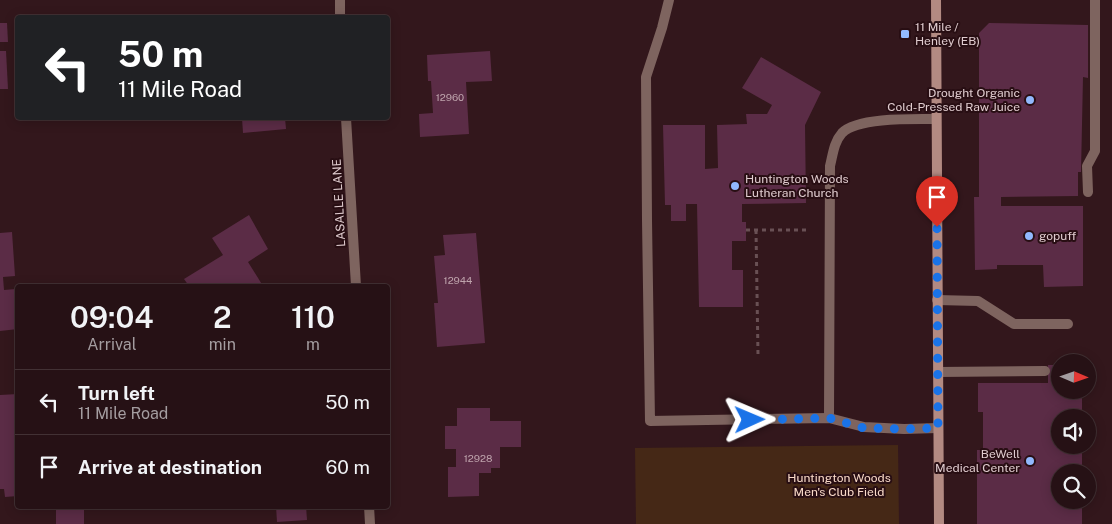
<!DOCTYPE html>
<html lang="en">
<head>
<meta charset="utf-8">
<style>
	:root { --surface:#261115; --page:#2e1a1e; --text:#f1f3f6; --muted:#a49da0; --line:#423134 }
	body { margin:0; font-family:"Public Sans",sans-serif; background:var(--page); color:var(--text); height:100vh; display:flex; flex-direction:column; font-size:19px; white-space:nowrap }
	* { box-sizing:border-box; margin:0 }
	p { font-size:16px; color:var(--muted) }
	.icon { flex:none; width:28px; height:28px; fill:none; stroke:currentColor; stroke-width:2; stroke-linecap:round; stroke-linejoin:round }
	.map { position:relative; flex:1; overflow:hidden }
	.side { position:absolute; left:15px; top:284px; width:375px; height:225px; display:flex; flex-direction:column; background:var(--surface); border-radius:5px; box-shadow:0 2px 12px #0003,0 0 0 1px var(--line) }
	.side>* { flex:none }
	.banner { position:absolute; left:15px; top:15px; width:375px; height:105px; border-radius:5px; box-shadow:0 2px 12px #0003,0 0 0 1px var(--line); background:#202124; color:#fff; overflow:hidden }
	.needle { width:32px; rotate:92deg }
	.controls { position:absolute; left:1051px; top:354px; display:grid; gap:10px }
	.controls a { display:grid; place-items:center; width:45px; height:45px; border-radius:50%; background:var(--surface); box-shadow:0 2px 12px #0003,0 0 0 1px var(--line); font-size:25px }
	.pin { position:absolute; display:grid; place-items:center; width:42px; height:42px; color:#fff; margin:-51px -21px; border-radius:50% 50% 50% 0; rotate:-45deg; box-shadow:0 0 5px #0007 }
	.pin .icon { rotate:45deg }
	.me { position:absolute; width:55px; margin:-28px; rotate:89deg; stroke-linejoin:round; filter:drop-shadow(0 0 4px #0008) }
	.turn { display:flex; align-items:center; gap:18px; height:105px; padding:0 20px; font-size:22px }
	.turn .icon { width:65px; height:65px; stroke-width:2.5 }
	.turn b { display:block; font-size:35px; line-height:42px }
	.eta { display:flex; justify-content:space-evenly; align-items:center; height:85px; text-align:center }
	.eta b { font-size:30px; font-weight:600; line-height:35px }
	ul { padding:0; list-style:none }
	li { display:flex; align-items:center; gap:15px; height:65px; padding:0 20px; border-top:1px solid var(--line) }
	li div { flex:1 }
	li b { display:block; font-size:19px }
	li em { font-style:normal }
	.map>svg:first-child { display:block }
	.green { fill:#452816 }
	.building { fill:#5b2c46 }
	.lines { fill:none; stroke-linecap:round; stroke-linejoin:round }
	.path { stroke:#695054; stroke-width:3; stroke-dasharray:4 4; stroke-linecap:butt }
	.service { stroke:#7e645f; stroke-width:10 }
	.minor { stroke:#7e645f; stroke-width:10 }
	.secondary { stroke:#b38a82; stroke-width:10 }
	.route { stroke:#1a73e8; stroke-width:9; stroke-dasharray:0 16.2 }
	.poi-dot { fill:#91b8fd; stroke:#280e13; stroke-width:2 }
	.labels { text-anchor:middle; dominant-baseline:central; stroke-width:4; stroke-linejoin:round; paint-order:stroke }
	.number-label { font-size:10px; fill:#bfa4ad }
	.poi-label { font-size:12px; fill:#e0cccf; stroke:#280e13; text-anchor:start }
	.street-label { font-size:12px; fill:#e0cccf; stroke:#280e13 }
	.park-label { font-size:12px; fill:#fadbc9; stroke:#280e13 }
</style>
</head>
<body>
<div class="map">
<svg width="1112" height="524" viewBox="0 0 1112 524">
	<rect width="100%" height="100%" fill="#33171c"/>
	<!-- green -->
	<polygon class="green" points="898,445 899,524 636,524 635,448"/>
	<!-- building -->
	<g class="building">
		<polygon points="0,23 7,23 8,42 0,42"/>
		<polygon points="989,23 1088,25 1088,78 1083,77 1081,172 1078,172 1078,196 1001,197 1001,206 1083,206 1083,286 1044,287 1043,265 997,265 997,269 975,270 974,197 979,197 979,33"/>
		<polygon points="0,51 6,51 8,89 0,89"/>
		<polygon points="490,51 492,81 466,82 469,134 420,137 419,114 433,113 431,81 428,81 427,55"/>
		<polygon points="761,57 821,92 805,125 806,203 742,204 742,222 746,222 746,241 732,241 732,270 743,270 743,307 699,307 697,204 686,204 686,221 671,221 671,205 665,205 663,125 705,125 705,169 718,168 717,125 747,124 746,114 767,114 772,105 742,88"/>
		<polygon points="242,118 285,118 286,129 243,133"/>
		<polygon points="249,215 268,249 248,262 263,286 189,286 184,279 223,255 212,238"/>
		<polygon points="12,232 15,276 3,277 4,290 16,289 18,329 0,331 0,233"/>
		<polygon points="476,233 485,343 437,347 434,303 438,303 434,256 445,255 443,235"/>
		<polygon points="1048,365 1060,365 1060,390 1082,390 1082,418 1060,418 1060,445 1082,445 1082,472 1060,472 1060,500 1082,500 1082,524 977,524 977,450 983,450 983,412 978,412 978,383 1048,383"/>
		<polygon points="18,394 18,496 5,497 4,489 0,489 0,395"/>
		<polygon points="457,408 490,408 490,421 521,421 521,447 500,447 500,468 491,468 491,473 479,473 479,496 448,497 448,467 456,467 456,449 445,449 445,426 457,426"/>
		<polygon points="276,506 306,506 307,520 277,522"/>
		<polygon points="84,507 84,524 56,524 56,508"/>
	</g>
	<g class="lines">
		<!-- path -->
		<g class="path">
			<polyline points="746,230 809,230"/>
			<polyline points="756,230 758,355"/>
		</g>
		<!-- service -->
		<g class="service">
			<polyline points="669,0 662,28 646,77 647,220 650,421 829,418 864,427 904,429 938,428"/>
			<polyline points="1088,192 1087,166 1095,151 1095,0"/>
			<polyline points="937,300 978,301 1014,324 1068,324"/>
			<polyline points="938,372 1045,371"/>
			<path d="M829,418l1,-252c3,-12 4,-24 12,-33 15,-16 73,-14 94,-14"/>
		</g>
		<!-- minor -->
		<g class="minor">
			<polyline points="340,0 340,18"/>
			<polyline points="346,118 356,286"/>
			<polyline points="369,506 370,524"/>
		</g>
		<!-- secondary -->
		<polyline class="secondary" points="936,0 939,524"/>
	</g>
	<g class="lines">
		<!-- route -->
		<polyline class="route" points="750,420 829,418 864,428 904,429 938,428 937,227"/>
	</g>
	<!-- markers -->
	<g class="poi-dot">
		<rect x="900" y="29" width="10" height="10" rx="2.5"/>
		<circle cx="1030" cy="100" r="5"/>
		<circle cx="735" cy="186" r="5"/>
		<circle cx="1029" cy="236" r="5"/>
		<circle cx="1030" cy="461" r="5"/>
	</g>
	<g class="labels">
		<!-- number labels -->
		<g class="number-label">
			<text x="450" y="97">12960</text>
			<text x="458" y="280">12944</text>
			<text x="478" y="458">12928</text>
		</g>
		<!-- poi labels -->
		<g class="poi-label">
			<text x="915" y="27">11 Mile /<tspan x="915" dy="14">Henley (EB)</tspan></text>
			<text x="1020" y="93" text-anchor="end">Drought Organic<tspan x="1020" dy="14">Cold-Pressed Raw Juice</tspan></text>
			<text x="745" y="179">Huntington Woods<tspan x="745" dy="14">Lutheran Church</tspan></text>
			<text x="1039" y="236">gopuff</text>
			<text x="1020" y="454" text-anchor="end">BeWell<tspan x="1020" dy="14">Medical Center</tspan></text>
		</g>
		<!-- street labels -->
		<g class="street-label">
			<text transform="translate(339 203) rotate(-93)">LASALLE LANE</text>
		</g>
		<!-- park labels -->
		<g class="park-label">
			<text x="839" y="478">Huntington Woods<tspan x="839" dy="14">Men's Club Field</tspan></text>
		</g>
	</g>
</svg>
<div class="controls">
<a><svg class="needle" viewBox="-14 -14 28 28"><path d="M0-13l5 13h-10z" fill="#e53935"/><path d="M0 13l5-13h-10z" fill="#a49da0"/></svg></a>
<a><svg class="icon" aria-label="sound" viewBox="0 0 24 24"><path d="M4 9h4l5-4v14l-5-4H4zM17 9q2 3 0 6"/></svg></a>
<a><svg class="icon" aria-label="search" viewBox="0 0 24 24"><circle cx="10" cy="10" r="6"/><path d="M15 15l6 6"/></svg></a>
</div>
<div class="pin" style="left:937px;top:227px;background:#d93025"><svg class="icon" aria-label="arrive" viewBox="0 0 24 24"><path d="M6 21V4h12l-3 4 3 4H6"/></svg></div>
<svg class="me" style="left:750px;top:420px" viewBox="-20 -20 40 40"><path d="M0-17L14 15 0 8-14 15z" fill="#1a73e8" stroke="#fff" stroke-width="4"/></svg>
<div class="banner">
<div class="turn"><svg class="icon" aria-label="left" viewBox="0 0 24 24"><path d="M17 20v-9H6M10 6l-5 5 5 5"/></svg><div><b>50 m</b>11 Mile Road</div></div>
</div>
<section class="side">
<div class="eta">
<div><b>09:04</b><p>Arrival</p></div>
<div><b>2</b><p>min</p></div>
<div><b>110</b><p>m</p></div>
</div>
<ul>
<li><svg class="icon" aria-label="left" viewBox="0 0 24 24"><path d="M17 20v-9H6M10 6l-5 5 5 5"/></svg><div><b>Turn left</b><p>11 Mile Road</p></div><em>50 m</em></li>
<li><svg class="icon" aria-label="arrive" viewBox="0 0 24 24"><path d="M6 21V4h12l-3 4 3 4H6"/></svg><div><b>Arrive at destination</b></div><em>60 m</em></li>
</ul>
</section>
</div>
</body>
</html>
